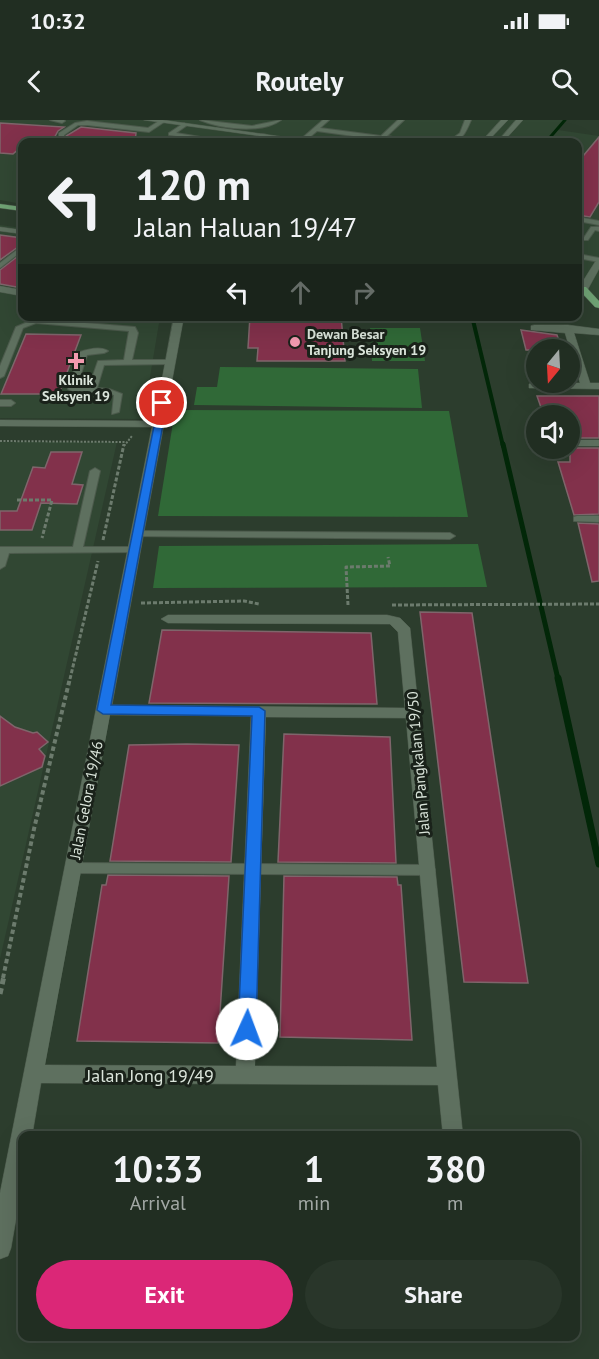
<!DOCTYPE html>
<html lang="en">
<head>
<meta charset="utf-8">
<style>
	:root { --surface:#212e22; --page:#29362a; --text:#f1f3f6; --muted:#a2a8a5; --line:#3e4a40; --accent:#db2777 }
	body { margin:0; font-family:"PT Sans",sans-serif; background:var(--page); color:var(--text); height:100vh; display:flex; flex-direction:column; font-size:22px; white-space:nowrap }
	* { box-sizing:border-box; margin:0 }
	p { font-size:20px; color:var(--muted) }
	.icon { flex:none; width:33px; height:33px; fill:none; stroke:currentColor; stroke-width:2; stroke-linecap:round; stroke-linejoin:round }
	.map { position:relative; flex:1; overflow:hidden }
	.drawer { position:absolute; left:18px; top:1011px; width:562px; height:210px; display:flex; flex-direction:column; background:var(--surface); border-radius:12px; box-shadow:0 6px 24px #0002,0 0 0 2px var(--line) }
	.drawer>* { flex:none }
	.hud { position:absolute; left:18px; top:18px; width:564px; height:183px; border-radius:12px; box-shadow:0 6px 24px #0002,0 0 0 2px var(--line); background:#212e22; color:var(--text); overflow:hidden }
	.needle { width:39px; rotate:198deg }
	.controls { position:absolute; left:526px; top:219px; display:grid; gap:12px }
	.controls a { display:grid; place-items:center; width:54px; height:54px; border-radius:50%; background:var(--surface); box-shadow:0 6px 24px #0002,0 0 0 2px var(--line); font-size:30px }
	.pin { position:absolute; display:grid; place-items:center; width:51px; height:51px; color:#fff; margin:-26px; border:3px solid #fff; border-radius:50%; box-shadow:0 2px 6px #0007 }
	.me { position:absolute; width:66px; margin:-33px; rotate:2deg; stroke-linejoin:round; filter:drop-shadow(0 0 4px #0008) }
	.turn { display:flex; align-items:center; gap:21px; height:126px; padding:0 18px; font-size:27px }
	.turn .icon { width:78px; height:78px; stroke-width:2.5 }
	.turn b { display:block; font-size:42px; line-height:51px }
	.lanes { display:flex; align-items:center; height:57px; padding:0 18px; background:#0003; justify-content:center; gap:30px; direction:ltr }
	.lanes .off { opacity:.35 }
	.eta { display:flex; justify-content:space-evenly; align-items:center; height:102px; text-align:center }
	.eta b { font-size:36px; font-weight:800; line-height:42px }
	.cta { display:flex; gap:12px; margin-top:auto; padding:12px 18px }
	.cta a { flex:1; height:69px; border-radius:36px; background:var(--accent); color:#fff; font-size:24px; font-weight:800; line-height:69px; text-align:center }
	.cta a+a { background:var(--page); color:var(--text) }
	.status { display:flex; justify-content:space-between; align-items:center; height:42px; padding:0 30px; background:var(--surface); direction:ltr }
	.status svg { height:16px; fill:currentColor }
	header { display:flex; justify-content:space-between; align-items:center; height:78px; padding:0 18px; background:var(--surface); font-size:27px; font-weight:800 }
	.map>svg:first-child { display:block }
	.built { fill:#314733 }
	.green { fill:#306937 }
	.lines { fill:none; stroke-linecap:round; stroke-linejoin:round }
	.stream-far3 { stroke:#022708; stroke-width:3 }
	.stream-far2 { stroke:#022708; stroke-width:4 }
	.stream-far1 { stroke:#022708; stroke-width:5 }
	.stream { stroke:#022708; stroke-width:7 }
	.building { fill:#82314b; stroke:#7f656b; stroke-width:1.5 }
	.service-casing { stroke:#4c5a4c; stroke-width:2 }
	.minor-casing { stroke:#4c5a4c; stroke-width:1 }
	.tertiary-casing { stroke:#4c5a4c; stroke-width:1 }
	.secondary-casing { stroke:#4c5a4c; stroke-width:1 }
	.primary-casing { stroke:#4c5a4c; stroke-width:1 }
	.path-far3 { stroke:#6c7b6d; stroke-width:2; stroke-dasharray:2 1.5; stroke-linecap:butt }
	.path-far2 { stroke:#6c7b6d; stroke-width:3; stroke-dasharray:4 2; stroke-linecap:butt }
	.path-far1 { stroke:#6c7b6d; stroke-width:4; stroke-dasharray:4.5 3; stroke-linecap:butt }
	.path { stroke:#6c7b6d; stroke-width:5; stroke-dasharray:6 4; stroke-linecap:butt }
	.service { fill:#5e705f; fill-rule:evenodd }
	.minor { fill:#5e705f; fill-rule:evenodd }
	.tertiary { fill:#5e705f; fill-rule:evenodd }
	.secondary { fill:#5e705f; fill-rule:evenodd }
	.primary { fill:#6fa274; fill-rule:evenodd }
	.route { fill:#1a73e8; stroke:#114b97; stroke-width:1.5 }
	.poi-dot { fill:#f29ab0; stroke:#1a221a; stroke-width:2 }
	.labels { text-anchor:middle; dominant-baseline:central; stroke-width:6; stroke-linejoin:round; paint-order:stroke }
	.far-poi-label { font-size:14px; font-weight:bold; fill:#dbe5db; stroke:#1a221a; text-anchor:start }
	.street-label { font-size:15px; fill:#dbe5db; stroke:#1a221a }
	.near-street-label { font-size:18px; fill:#dbe5db; stroke:#1a221a }
</style>
</head>
<body>
<div class="status"><b>10:32</b><svg viewBox="0 0 49 12"><path d="M0 12V9h3v3zM5 12V6h3v6zM10 12V3h3v9zM15 12V0h3v12zM26 1h20v11H26zM47 4h2v5h-2z"/></svg></div>
<header><svg class="icon" aria-label="back" viewBox="0 0 24 24"><path d="M15 5l-7 7 7 7"/></svg>Routely<svg class="icon" aria-label="search" viewBox="0 0 24 24"><circle cx="10" cy="10" r="6"/><path d="M15 15l6 6"/></svg></header>
<div class="map">
<svg width="599" height="1239" viewBox="0 0 599 1239">
	<rect width="100%" height="100%" fill="#2c3d2d"/>
	<!-- built -->
	<g class="built">
		<polygon points="0,0 565,0 558,10 599,16 599,180 578,176 578,22 22,22 22,84 0,80"/>
		<polygon points="0,105 22,108 22,196 160,197 143,299 0,298"/>
		<polygon points="0,322 117,322 0,839"/>
	</g>
	<!-- green -->
	<g class="green">
		<polygon points="370,208 420,208 425,241 372,241"/>
		<polygon points="220,247 418,249 422,288 194,285 197,267 217,267"/>
		<polygon points="175,290 449,291 468,397 158,396"/>
		<polygon points="478,424 487,467 153,468 159,426"/>
	</g>
	<g class="lines">
		<!-- stream-far3 -->
		<polyline class="stream-far3" points="546,22 565,0"/>
		<!-- stream-far2 -->
		<polyline class="stream-far2" points="472,196 503,326"/>
		<!-- stream-far1 -->
		<polyline class="stream-far1" points="503,324 558,559"/>
		<!-- stream -->
		<polyline class="stream" points="558,558 599,744"/>
	</g>
	<!-- building -->
	<g class="building">
		<polygon points="0,3 64,7 58,11 52,22 22,22 22,26 13,34 0,33"/>
		<polygon points="81,7 136,13 135,22 64,22 66,16"/>
		<polygon points="599,17 599,82 590,97 578,95 578,42"/>
		<polygon points="0,115 22,118 22,124 0,140"/>
		<polygon points="22,133 22,168 0,164 0,150"/>
		<polygon points="250,196 341,196 345,241 257,241 258,228 248,228"/>
		<polygon points="521,210 557,215 562,230 526,230"/>
		<polygon points="26,214 81,215 59,274 1,274"/>
		<polygon points="537,276 599,276 599,318 570,318 570,296 544,296"/>
		<polygon points="570,328 599,328 599,394 574,395 558,342 570,342"/>
		<polygon points="51,332 82,332 72,364 83,365 77,384 41,383 32,410 0,410 0,391 17,391 33,347 45,348"/>
		<polygon points="578,403 599,404 599,461 592,462"/>
		<polygon points="420,492 472,493 528,863 464,862"/>
		<polygon points="162,510 371,513 377,584 149,583"/>
		<polygon points="0,596 15,607 33,613 37,612 48,622 39,629 45,636 42,647 0,666"/>
		<polygon points="284,614 390,617 396,743 278,742"/>
		<polygon points="187,624 239,625 231,742 110,741 129,625"/>
		<polygon points="108,755 229,756 218,923 77,921 102,765 106,765"/>
		<polygon points="284,756 397,757 398,765 401,765 412,920 280,917"/>
	</g>
	<g class="lines">
		<defs>
			<g id="service">
				<polygon points="50,0 64,0 65,1 62,3"/>
				<path d="M200,0l52,6 29,-6c-19,14 -60,9 -81,0z"/>
				<polygon points="323,0 329,0 320,8 381,16 398,0 404,0 387,16 421,22 382,20 317,11 304,22 300,22 300,20"/>
				<path d="M465,0h6c-5,12 -9,22 -23,22l12,-9z"/>
				<polygon points="87,1 148,8 159,1 164,2 149,12 87,5 78,5 64,15 64,20 60,22 54,22 59,18 59,13 75,3"/>
				<polygon points="184,3 186,6 176,13 231,22 220,22 169,15 169,13"/>
				<polygon points="262,14 267,15 258,22 253,22"/>
				<polygon points="578,97 599,101 599,105 578,101"/>
				<polygon points="591,107 599,107 599,111 595,110 588,120 584,120 583,119"/>
				<polygon points="22,126 22,131 0,148 0,143"/>
				<polygon points="578,134 599,138 599,142 578,138"/>
				<path d="M35,199l100,8 3,6 -6,27h38l4,2 -4,2 -66,1 -7,23 12,1 13,5 -3,18 -7,2 2,-19 -42,-4 -4,-2 12,-37c9,-3 20,-6 28,-1l-4,2 -17,2 -10,32h12l9,-26 26,-1 5,-29 -93,-8 -13,5 -19,48 -4,2v-12l16,-39z"/>
				<polygon points="0,280 11,280 15,283 11,286 0,286"/>
				<polygon points="95,348 100,351 83,427 134,427 138,428 138,432 9,433 5,446 0,449 0,427 73,427 90,351"/>
				<polygon points="577,396 599,396 599,402 574,401 574,397"/>
				<polygon points="137,411 450,413 455,416 450,419 134,416 134,412"/>
				<polygon points="73,743 428,745 433,746 435,750 433,754 428,755 73,753 68,752 66,748 68,744"/>
			</g>
			<g id="minor">
				<polygon points="0,107 22,110 22,114 0,111"/>
				<polygon points="599,139 599,149 588,169 580,171 578,169 595,142"/>
				<polygon points="0,166 22,170 22,176 0,172"/>
				<path d="M174,196h10l-72,389 293,3 -7,-76 -8,-8 -222,-1 -7,-4 7,-4h219l13,3 10,10 53,508h-20l-5,-51 -397,-2 -9,53h-10v49l-11,63 -3,8 -8,3v-66l152,-766 -152,-1v-6l154,1zM110,595l141,1 -15,350 -191,-1zM266,597l140,1 31,349 -182,-1z"/>
				<polygon points="534,205 568,205 599,209 599,215 574,213 590,263 599,263 599,269 529,268 529,264 533,263 580,263 565,213 531,210 531,206"/>
				<rect x="570" y="320" width="29" height="6"/>
			</g>
			<polygon id="tertiary" points="144,0 163,0 320,22 304,22"/>
			<g id="secondary">
				<polygon points="501,0 508,0 487,22 481,22"/>
				<polygon points="516,0 523,0 503,22 497,22"/>
			</g>
			<g id="primary">
				<polygon points="0,84 22,87 22,91 0,88"/>
				<polygon points="580,167 586,167 599,181 599,188 595,187 580,171"/>
			</g>
		</defs>
		<!-- service casing -->
		<use href="#service" class="service-casing"/>
		<!-- minor casing -->
		<use href="#minor" class="minor-casing"/>
		<!-- tertiary casing -->
		<use href="#tertiary" class="tertiary-casing"/>
		<!-- secondary casing -->
		<use href="#secondary" class="secondary-casing"/>
		<!-- primary casing -->
		<use href="#primary" class="primary-casing"/>
		<!-- path-far3 -->
		<g class="path-far3">
			<polyline points="0,321 125,322"/>
			<polyline points="124,326 132,316"/>
		</g>
		<!-- path-far2 -->
		<g class="path-far2">
			<polyline points="17,380 52,380 42,418"/>
			<polyline points="103,420 124,324"/>
			<polyline points="141,483 244,481 259,484"/>
			<polyline points="348,485 346,447 390,446 388,437"/>
			<polyline points="392,485 599,484"/>
			<polyline points="70,559 98,441"/>
		</g>
		<!-- path-far1 -->
		<polyline class="path-far1" points="3,858 34,709 70,558"/>
		<!-- path -->
		<polyline class="path" points="0,874 4,856"/>
		<!-- service -->
		<use href="#service" class="service"/>
		<!-- minor -->
		<use href="#minor" class="minor"/>
		<!-- tertiary -->
		<use href="#tertiary" class="tertiary"/>
		<!-- secondary -->
		<use href="#secondary" class="secondary"/>
		<!-- primary -->
		<use href="#primary" class="primary"/>
	</g>
	<!-- route -->
	<polygon class="route" points="159,281 167,283 111,585 259,587 265,591 256,909 253,915 247,917 241,915 238,909 252,596 103,594 97,590"/>
	<!-- markers -->
	<g class="poi-dot">
		<circle cx="295" cy="222" r="6"/>
		<path d="M73 232h6v6h6v6h-6v6h-6v-6h-6v-6h6z"/>
	</g>
	<g class="labels">
		<!-- far-poi labels -->
		<g class="far-poi-label">
			<text x="307" y="214">Dewan Besar<tspan x="307" dy="16">Tanjung Seksyen 19</tspan></text>
			<text x="76" y="260" text-anchor="middle">Klinik<tspan x="76" dy="16">Seksyen 19</tspan></text>
		</g>
		<!-- street labels -->
		<g class="street-label">
			<text transform="translate(418 643) rotate(-95)">Jalan Pangkalan 19/50</text>
			<text transform="translate(86 680) rotate(-79)">Jalan Gelora 19/46</text>
		</g>
		<!-- near-street labels -->
		<g class="near-street-label">
			<text x="150" y="955">Jalan Jong 19/49</text>
		</g>
	</g>
</svg>
<div class="controls">
<a><svg class="needle" viewBox="-14 -14 28 28"><path d="M0-13l5 13h-10z" fill="#e53935"/><path d="M0 13l5-13h-10z" fill="#a2a8a5"/></svg></a>
<a><svg class="icon" aria-label="sound" viewBox="0 0 24 24"><path d="M4 9h4l5-4v14l-5-4H4zM17 9q2 3 0 6"/></svg></a>
</div>
<div class="pin" style="left:162px;top:283px;background:#d93025"><svg class="icon" aria-label="arrive" viewBox="0 0 24 24"><path d="M6 21V4h12l-3 4 3 4H6"/></svg></div>
<svg class="me" style="left:247px;top:909px" viewBox="-20 -20 40 40"><circle r="19" fill="#fff"/><path d="M0-13L10 11 0 6-10 11z" fill="#1a73e8"/></svg>
<div class="hud">
<div class="turn"><svg class="icon" aria-label="left" viewBox="0 0 24 24"><path d="M17 20v-9H6M10 6l-5 5 5 5"/></svg><div><b>120 m</b>Jalan Haluan 19/47</div></div>
<div class="lanes"><svg class="icon" aria-label="left" viewBox="0 0 24 24"><path d="M17 20v-9H6M10 6l-5 5 5 5"/></svg><svg class="icon off" aria-label="ahead" viewBox="0 0 24 24"><path d="M12 20V5M6 11l6-6 6 6"/></svg><svg class="icon off" aria-label="right" viewBox="0 0 24 24"><path d="M7 20v-9h11M14 6l5 5-5 5"/></svg></div>
</div>
<section class="drawer">
<div class="eta">
<div><b>10:33</b><p>Arrival</p></div>
<div><b>1</b><p>min</p></div>
<div><b>380</b><p>m</p></div>
</div>
<div class="cta"><a>Exit</a><a>Share</a></div>
</section>
</div>
</body>
</html>
